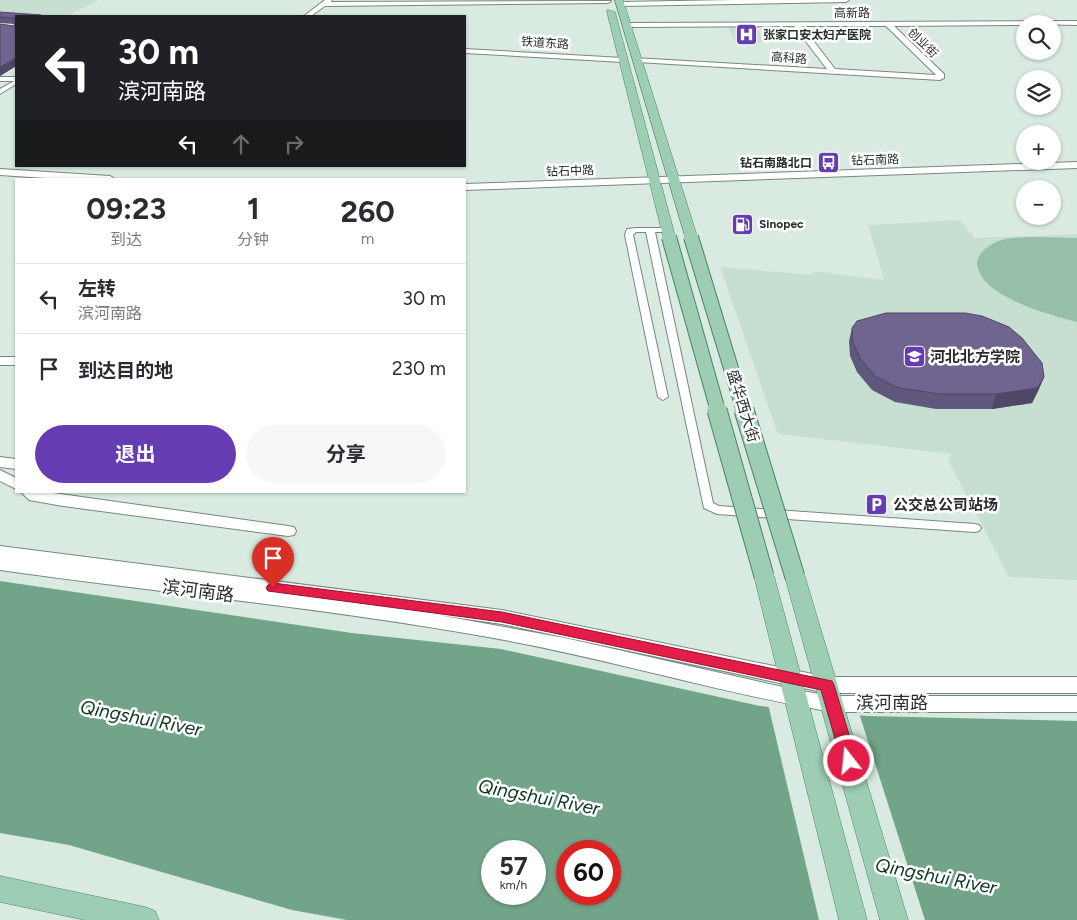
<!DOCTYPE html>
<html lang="zh">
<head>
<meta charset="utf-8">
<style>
	:root { --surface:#fff; --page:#f7f7f7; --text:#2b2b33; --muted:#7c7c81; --line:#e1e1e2; --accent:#663cb3 }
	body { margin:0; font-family:Figtree,"Noto Sans SC",sans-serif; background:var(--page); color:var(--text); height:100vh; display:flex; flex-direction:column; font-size:19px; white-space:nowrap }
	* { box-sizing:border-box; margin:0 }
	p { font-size:16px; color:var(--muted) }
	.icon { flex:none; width:28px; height:28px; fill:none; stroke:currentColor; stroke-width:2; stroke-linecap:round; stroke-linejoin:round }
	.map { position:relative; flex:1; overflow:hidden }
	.drawer { position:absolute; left:15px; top:178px; width:451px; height:315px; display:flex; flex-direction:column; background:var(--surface); border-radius:0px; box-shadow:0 1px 4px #0004 }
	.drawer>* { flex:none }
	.hud { position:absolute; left:15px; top:15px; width:451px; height:152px; border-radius:0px; box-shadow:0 1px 4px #0004; background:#202124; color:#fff; overflow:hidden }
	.buttons { position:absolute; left:1016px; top:15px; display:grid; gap:10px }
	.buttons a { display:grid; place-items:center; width:45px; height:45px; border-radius:50%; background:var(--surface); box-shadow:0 1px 4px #0004; font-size:25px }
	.speed { position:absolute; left:481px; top:840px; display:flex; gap:10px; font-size:25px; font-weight:700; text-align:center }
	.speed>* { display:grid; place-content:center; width:65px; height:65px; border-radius:50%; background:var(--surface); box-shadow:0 1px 4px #0004; line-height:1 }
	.speed small { font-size:12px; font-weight:400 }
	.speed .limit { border:8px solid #d22; background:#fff; color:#111 }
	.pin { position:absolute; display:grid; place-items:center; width:42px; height:42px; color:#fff; margin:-51px -21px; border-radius:50% 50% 50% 0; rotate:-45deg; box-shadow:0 0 5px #0007 }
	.pin .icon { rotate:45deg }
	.me { position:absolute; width:55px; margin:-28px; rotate:344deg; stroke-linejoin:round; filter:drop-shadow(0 0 4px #0008) }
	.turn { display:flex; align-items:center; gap:18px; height:105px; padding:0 20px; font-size:22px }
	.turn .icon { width:65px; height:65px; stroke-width:2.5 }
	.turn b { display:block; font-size:35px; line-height:42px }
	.lanes { display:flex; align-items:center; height:48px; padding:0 20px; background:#0003; justify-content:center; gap:25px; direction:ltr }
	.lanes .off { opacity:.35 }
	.eta { display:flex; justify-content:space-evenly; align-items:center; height:85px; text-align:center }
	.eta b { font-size:30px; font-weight:700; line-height:35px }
	.cta { display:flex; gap:10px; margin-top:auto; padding:10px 20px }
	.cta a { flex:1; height:58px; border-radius:30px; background:var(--accent); color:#fff; font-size:20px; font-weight:700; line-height:58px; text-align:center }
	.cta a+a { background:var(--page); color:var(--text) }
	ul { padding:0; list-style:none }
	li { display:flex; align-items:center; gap:15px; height:70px; padding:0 20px; border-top:1px solid var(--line) }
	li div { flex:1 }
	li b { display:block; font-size:19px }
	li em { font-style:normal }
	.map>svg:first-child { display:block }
	.built { fill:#c7dfd1 }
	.green { fill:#97bfa8 }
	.water { fill:#72a489; fill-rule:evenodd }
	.pier { fill:#d9ebe0 }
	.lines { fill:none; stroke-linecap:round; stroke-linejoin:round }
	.street-casing { stroke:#78887e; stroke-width:2 }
	.secondary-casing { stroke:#78887e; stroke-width:2 }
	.primary-casing { stroke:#498164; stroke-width:1 }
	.street { fill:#fff; fill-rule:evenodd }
	.secondary { fill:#fff; fill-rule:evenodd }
	.primary { fill:#9dceb5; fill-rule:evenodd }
	.primary-bridge-far2-casing { stroke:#498164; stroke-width:12; stroke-linecap:butt }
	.primary-bridge-far1-casing { stroke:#498164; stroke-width:16; stroke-linecap:butt }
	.primary-bridge-casing { stroke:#498164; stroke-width:21; stroke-linecap:butt }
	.primary-bridge-far2 { stroke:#9dceb5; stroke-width:11 }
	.primary-bridge-far1 { stroke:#9dceb5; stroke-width:14 }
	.primary-bridge { stroke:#9dceb5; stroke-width:19 }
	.wall { fill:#60577c }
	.shaded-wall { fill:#4e4765 }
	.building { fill:#706590; stroke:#4e4765 }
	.route { fill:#e11d48; stroke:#92132f }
	.labels { text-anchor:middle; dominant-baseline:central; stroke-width:5; stroke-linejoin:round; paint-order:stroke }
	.far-street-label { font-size:12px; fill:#272e2a; stroke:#fff }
	.far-poi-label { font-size:12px; font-weight:bold; fill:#272e2a; stroke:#fff; text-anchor:start }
	.poi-label { font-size:15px; font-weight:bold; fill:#272e2a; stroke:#fff; text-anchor:start }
	.street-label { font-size:15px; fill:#272e2a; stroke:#fff }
	.near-street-label { font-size:18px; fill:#272e2a; stroke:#fff }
	.near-water-label { font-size:19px; font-style:italic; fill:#0e3825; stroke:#fff }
</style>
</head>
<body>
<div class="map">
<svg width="1077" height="920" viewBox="0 0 1077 920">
	<rect width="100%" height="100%" fill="#d9ebe0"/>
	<!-- built -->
	<g class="built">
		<polygon points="0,0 98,0 67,16 0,16"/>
		<polygon points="728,27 756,27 766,42 736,43"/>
		<polygon points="960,220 975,238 1077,234 1077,580 1009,577 948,460 952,454 778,434 720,267 812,275 814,271 884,280 868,225"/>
	</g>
	<!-- green -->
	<path class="green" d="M1077,238v84c-26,-7 -97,-25 -100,-58 0,-10 11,-18 19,-22 19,-8 59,-4 81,-4z"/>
	<!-- water -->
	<path class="water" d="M0,581l352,52 149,16 259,57 108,10 209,5v199h-730l-55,-10 -223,-65 -69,-12zM492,851h43v43h-43zM568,851h42v43h-42z"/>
	<!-- pier -->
	<polygon class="pier" points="768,704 859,713 925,920 819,920"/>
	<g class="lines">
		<defs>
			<g id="street">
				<polygon points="465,49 623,58 626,60 623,62 465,53"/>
				<polygon points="0,77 16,77 16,84 0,94 0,89 14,81 0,81"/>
				<polygon points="636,228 667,228 671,230 667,232 655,232 713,503 719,506 975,524 979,525 981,528 979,531 975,532 717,514 704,508 646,232 636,232 633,235 668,397 663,400 658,397 625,235 627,229"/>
			</g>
			<g id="secondary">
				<polygon points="325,0 332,0 331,2 611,1 608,3 325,6 311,16 304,16"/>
				<polygon points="734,0 849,0 846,2 620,6 617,4 620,2"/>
				<path d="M1077,21v4l-52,-1v1l-131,1 50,48v4l-4,2 -303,-18h-3v-4l193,11 -33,-43 -167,1 -4,-2 4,-2zM802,26h84l50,49 -101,-6z"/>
				<polygon points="1077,162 1077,168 465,190 465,184"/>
				<polygon points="0,169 110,176 115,179 60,179 0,175"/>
				<rect x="0" y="357" width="16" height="8"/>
				<polygon points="0,457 16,459 16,469 0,467"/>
				<polygon points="0,470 16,478 16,489 0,481"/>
				<polygon points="20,491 39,491 288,526 294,527 296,531 294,535 288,536 63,506 29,500"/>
				<path d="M0,546l502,64 325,67h250v16h-250l-325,-69 -64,-9 127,23 231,52 36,6h245v16h-245c-116,-20 -229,-55 -344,-75 -162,-29 -326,-44 -488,-67v-12l66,9 -66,-9z"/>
			</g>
			<g id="primary">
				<polygon points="615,0 623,0 697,236 695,239 691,240 685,236"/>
				<polygon points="608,10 615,12 675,236 673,239 669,240 663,236 607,12"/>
				<polygon points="764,569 771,571 774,576 867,920 839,920 754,576 757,571"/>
				<polygon points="795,570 802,572 805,577 908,920 880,920 785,577 788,572"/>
				<polygon points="0,876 145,907 155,911 159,920 85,920 0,902"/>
			</g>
		</defs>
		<!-- street casing -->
		<use href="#street" class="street-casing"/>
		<!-- secondary casing -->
		<use href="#secondary" class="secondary-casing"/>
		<!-- primary casing -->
		<use href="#primary" class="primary-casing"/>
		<!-- street -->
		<use href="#street" class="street"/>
		<!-- secondary -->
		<use href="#secondary" class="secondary"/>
		<!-- primary -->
		<use href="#primary" class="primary"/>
		<defs>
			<g id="primary-bridge-far2">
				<polyline points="669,236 670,238"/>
				<polyline points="691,236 692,238"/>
			</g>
			<g id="primary-bridge-far1">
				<polyline points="669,237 718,411"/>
				<polyline points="691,237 744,411"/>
			</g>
			<g id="primary-bridge">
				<polyline points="717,410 764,576"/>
				<polyline points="744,410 795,577"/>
			</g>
		</defs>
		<!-- primary-bridge-far2 casing -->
		<use href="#primary-bridge-far2" class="primary-bridge-far2-casing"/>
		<!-- primary-bridge-far1 casing -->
		<use href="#primary-bridge-far1" class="primary-bridge-far1-casing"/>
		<!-- primary-bridge casing -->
		<use href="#primary-bridge" class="primary-bridge-casing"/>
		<!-- primary-bridge-far2 -->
		<use href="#primary-bridge-far2" class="primary-bridge-far2"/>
		<!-- primary-bridge-far1 -->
		<use href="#primary-bridge-far1" class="primary-bridge-far1"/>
		<!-- primary-bridge -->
		<use href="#primary-bridge" class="primary-bridge"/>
	</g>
	<!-- wall -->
	<g class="wall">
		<polygon points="0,12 16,16 16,66 0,76 15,24 0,23"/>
		<polygon points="852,328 1044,377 1038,391 1032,403 992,409 936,409 895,402 872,390 857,372 850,356 849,341"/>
	</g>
	<!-- shaded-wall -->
	<g class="shaded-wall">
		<polygon points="16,58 16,66 0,76 0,67"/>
		<polygon points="1044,377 1038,391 1032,403 992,409 996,394"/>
	</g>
	<!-- building -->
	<g class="building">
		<polygon points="0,12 41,15 38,16 16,16 16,26 15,27 16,27 16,58 0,67 0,24 14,26 16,20 14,18 0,17"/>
		<polygon points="886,313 965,313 982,316 1009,327 1022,338 1042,363 1044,377 1037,388 996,394 940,394 899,388 875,376 860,358 853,342 852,328 857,321"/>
	</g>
	<!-- route -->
	<polygon class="route" points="273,583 502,612 827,680 832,681 834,685 857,761 854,766 849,768 843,766 821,690 502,622 268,591 266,588 268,585"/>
	<!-- icons -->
	<defs>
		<symbol id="hospital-square" viewBox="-11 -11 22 22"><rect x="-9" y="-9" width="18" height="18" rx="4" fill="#663cb3" stroke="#fff"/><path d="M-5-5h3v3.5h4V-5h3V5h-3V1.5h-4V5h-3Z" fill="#fff"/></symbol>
		<symbol id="bus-square" viewBox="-11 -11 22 22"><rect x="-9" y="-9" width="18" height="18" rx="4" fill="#663cb3" stroke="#fff"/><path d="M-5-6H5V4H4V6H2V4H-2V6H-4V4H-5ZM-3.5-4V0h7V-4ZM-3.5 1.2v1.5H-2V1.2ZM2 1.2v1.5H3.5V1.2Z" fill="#fff"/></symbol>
		<symbol id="fuel-square" viewBox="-11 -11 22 22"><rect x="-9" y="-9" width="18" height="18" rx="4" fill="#663cb3" stroke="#fff"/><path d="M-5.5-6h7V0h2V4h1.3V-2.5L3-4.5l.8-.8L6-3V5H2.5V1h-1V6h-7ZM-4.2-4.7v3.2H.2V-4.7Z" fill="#fff"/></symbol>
		<symbol id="university-square" viewBox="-11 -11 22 22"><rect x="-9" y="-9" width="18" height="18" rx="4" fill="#663cb3" stroke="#fff"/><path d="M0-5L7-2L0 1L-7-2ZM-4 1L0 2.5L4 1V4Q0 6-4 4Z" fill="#fff"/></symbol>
		<symbol id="parking-square" viewBox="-11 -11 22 22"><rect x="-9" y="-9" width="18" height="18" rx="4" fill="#663cb3" stroke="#fff"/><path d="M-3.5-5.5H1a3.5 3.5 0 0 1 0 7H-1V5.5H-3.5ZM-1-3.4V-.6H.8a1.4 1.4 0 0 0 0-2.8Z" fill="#fff"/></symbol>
	</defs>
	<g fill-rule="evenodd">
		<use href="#hospital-square" x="734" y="22" width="25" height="25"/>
		<use href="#bus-square" x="816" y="150" width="25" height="25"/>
		<use href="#fuel-square" x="730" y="212" width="25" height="25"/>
		<use href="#university-square" x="902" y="344" width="25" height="25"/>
		<use href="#parking-square" x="864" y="492" width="25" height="25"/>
	</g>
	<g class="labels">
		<!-- far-street labels -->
		<g class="far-street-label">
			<text x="852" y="13">高新路</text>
			<text transform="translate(545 43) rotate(4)">铁道东路</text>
			<text transform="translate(923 43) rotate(44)">创业街</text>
			<text transform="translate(789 58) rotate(4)">高科路</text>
			<text transform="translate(875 160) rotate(-2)">钻石南路</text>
			<text transform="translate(570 171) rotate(-2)">钻石中路</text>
		</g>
		<!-- far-poi labels -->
		<g class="far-poi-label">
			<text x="763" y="35">张家口安太妇产医院</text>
			<text x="812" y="163" text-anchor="end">钻石南路北口</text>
			<text x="759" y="224">Sinopec</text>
		</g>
		<!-- poi labels -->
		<g class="poi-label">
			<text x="930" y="357">河北北方学院</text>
			<text x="893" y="505">公交总公司站场</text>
		</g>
		<!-- street labels -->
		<g class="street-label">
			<text transform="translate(743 406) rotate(73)">盛华西大街</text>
		</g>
		<!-- near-street labels -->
		<g class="near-street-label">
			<text transform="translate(198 591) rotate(7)">滨河南路</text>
			<text x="892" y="703">滨河南路</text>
		</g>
		<!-- near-water labels -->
		<g class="near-water-label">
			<text transform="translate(141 718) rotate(11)">Qingshui River</text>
			<text transform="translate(539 797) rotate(11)">Qingshui River</text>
			<text transform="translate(936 876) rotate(11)">Qingshui River</text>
		</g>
	</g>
</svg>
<div class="buttons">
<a><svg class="icon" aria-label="search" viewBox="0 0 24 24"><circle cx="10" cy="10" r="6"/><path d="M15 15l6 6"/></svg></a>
<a><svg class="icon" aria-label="layers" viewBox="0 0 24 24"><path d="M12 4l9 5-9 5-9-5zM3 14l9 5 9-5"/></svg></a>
<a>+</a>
<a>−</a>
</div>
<div class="speed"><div>57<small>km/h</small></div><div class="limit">60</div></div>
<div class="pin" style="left:273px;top:588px;background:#d93025"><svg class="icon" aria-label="arrive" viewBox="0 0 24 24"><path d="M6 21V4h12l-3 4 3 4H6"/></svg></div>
<svg class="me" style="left:849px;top:761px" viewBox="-20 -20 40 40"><circle r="17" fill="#e11d48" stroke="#fff" stroke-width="3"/><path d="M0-11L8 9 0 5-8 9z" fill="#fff"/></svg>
<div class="hud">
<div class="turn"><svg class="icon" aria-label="left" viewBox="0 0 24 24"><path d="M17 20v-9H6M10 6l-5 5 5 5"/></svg><div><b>30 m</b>滨河南路</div></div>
<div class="lanes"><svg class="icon" aria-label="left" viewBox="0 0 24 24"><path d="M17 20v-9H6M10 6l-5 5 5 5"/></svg><svg class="icon off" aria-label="ahead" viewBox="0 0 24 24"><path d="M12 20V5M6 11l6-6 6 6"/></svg><svg class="icon off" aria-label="right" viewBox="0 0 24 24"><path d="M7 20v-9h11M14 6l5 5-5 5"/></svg></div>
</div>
<section class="drawer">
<div class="eta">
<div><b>09:23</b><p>到达</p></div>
<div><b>1</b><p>分钟</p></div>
<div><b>260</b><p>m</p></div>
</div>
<ul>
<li><svg class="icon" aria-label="left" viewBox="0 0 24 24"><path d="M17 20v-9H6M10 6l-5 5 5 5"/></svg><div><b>左转</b><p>滨河南路</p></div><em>30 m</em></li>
<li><svg class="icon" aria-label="arrive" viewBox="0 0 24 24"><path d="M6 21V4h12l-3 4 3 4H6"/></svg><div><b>到达目的地</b></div><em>230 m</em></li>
</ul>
<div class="cta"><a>退出</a><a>分享</a></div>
</section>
</div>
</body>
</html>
